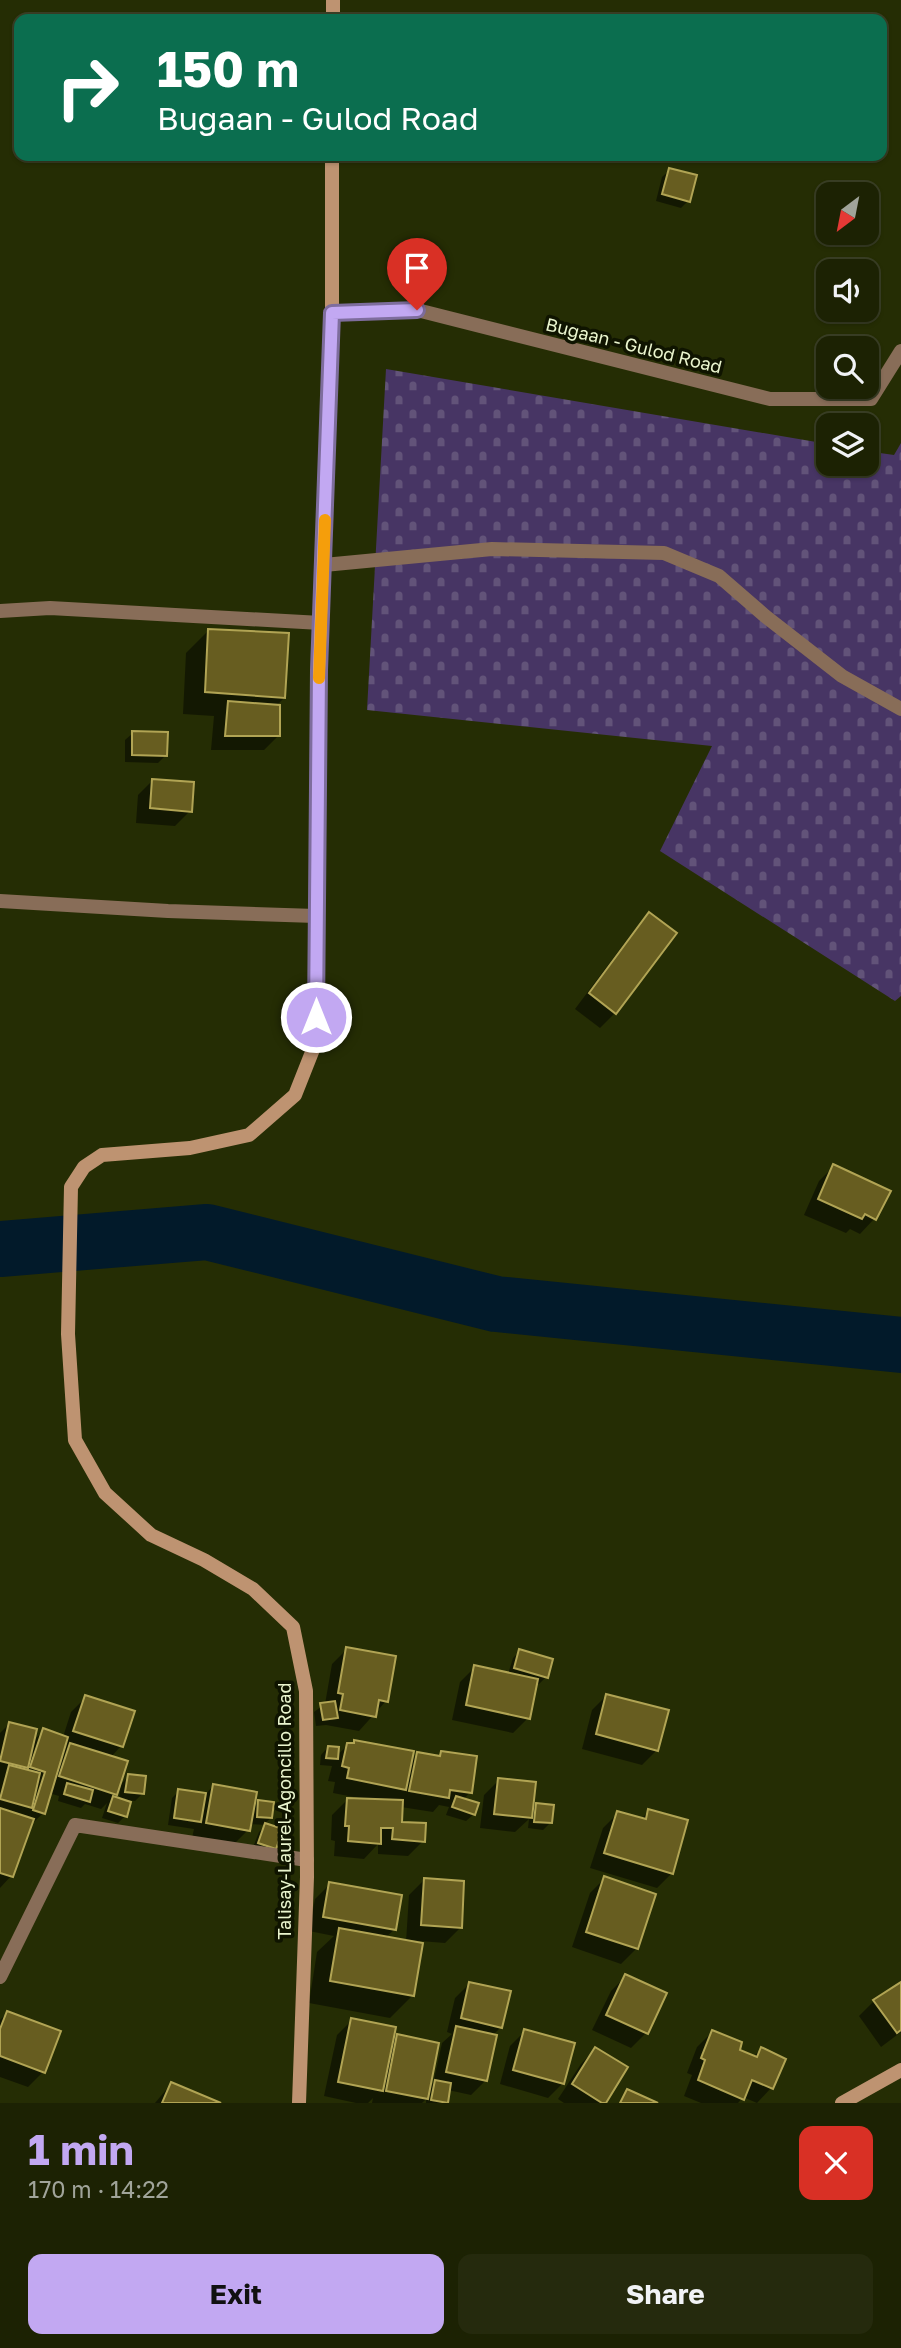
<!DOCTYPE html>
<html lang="en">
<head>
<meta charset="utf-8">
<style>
	:root { --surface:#1c2203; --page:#252a0d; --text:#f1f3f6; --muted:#a0a49a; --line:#3a3f25; --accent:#c2a8f2 }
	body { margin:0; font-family:"Golos Text",sans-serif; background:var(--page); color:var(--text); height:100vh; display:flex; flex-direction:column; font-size:26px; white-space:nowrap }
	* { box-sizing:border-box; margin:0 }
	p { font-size:23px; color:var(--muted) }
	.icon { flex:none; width:38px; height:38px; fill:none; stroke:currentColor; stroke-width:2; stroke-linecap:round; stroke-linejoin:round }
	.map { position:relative; height:2103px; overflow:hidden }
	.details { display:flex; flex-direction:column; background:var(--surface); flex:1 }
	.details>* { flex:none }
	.top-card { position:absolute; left:14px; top:14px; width:873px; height:147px; border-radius:14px; box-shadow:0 2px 5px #0004,0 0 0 2px var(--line); background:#0b6e4f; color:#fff; overflow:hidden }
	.needle { width:46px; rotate:212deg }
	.buttons { position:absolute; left:816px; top:182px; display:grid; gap:14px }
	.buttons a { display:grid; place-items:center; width:63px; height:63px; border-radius:14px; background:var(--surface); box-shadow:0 2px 5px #0004,0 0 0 2px var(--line); font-size:35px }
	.pin { position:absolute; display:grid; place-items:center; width:60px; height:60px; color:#fff; margin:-72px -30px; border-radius:50% 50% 50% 0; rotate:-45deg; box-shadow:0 0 7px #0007 }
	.pin .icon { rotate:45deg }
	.me { position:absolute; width:77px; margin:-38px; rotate:0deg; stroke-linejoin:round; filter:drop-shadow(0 0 5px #0008) }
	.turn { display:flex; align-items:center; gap:24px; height:147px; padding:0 28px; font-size:32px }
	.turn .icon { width:91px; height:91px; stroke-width:2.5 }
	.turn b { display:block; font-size:49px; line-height:60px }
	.round { display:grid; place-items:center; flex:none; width:74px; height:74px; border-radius:14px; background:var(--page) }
	.headline { display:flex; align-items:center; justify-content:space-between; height:119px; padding:0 28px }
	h1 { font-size:42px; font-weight:700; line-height:52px; color:var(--accent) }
	.cta { display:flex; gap:14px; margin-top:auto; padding:14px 28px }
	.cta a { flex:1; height:80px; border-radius:14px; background:var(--accent); color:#111; font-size:28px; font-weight:700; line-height:80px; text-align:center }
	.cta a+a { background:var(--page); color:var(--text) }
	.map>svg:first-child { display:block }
	.cemetery { fill:url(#cemetery-stones) }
	.shadow { fill:#0007 }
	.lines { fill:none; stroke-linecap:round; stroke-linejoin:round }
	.river { stroke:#021a2a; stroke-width:56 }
	.building { fill:#675d20; stroke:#b1a454; stroke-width:2 }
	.service { stroke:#886d58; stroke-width:14 }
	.minor { stroke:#886d58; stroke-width:14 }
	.tertiary { stroke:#886d58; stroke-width:14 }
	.secondary { stroke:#be9371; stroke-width:14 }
	.route-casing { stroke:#7e6d9d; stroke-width:18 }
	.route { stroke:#c2a8f2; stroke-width:12 }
	.slow { stroke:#f59e0b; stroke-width:12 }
	.labels { text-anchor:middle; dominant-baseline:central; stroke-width:7; stroke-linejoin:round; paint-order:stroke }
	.street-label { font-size:18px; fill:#eaf5ce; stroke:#0f1400 }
</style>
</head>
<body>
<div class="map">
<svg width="901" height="2103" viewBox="0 0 901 2103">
	<defs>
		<pattern id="cemetery-stones" width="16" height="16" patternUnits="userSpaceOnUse" patternTransform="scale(1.75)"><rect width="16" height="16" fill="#473564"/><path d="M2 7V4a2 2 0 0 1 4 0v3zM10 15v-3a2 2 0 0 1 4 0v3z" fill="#625379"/></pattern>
	</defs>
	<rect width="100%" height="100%" fill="#252d04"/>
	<!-- cemetery -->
	<polygon class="cemetery" points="386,369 828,444 828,464 866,464 866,451 894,455 901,443 901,996 895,1001 660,851 712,746 367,710"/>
	<!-- shadow -->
	<g class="shadow">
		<polygon points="670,170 688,201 681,208 656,201 662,177"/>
		<polygon points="208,631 284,698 275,707 279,735 264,750 211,750 214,716 183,714 186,653"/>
		<polygon points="133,733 166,755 158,763 125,762 125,740"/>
		<polygon points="153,780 190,811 175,826 136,823 138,795"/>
		<polygon points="649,914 615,1013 600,1028 575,1009 635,929"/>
		<polygon points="834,1166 874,1219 860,1234 850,1229 846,1233 804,1215 819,1181"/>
		<polygon points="347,1649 386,1701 359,1731 326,1725 316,1726 314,1712 325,1704 332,1664"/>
		<polygon points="520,1651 546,1677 539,1684 535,1683 528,1718 513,1733 452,1720 460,1682 475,1667 508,1674 513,1658"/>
		<polygon points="607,1695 657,1750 642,1765 582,1749 592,1710"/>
		<polygon points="86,1697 121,1746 111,1757 116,1794 112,1798 119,1800 121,1784 129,1776 142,1794 135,1801 121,1799 125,1816 118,1823 102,1818 107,1803 101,1809 85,1804 81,1808 58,1801 59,1796 49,1793 43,1813 29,1827 11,1876 0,1888 0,1733 9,1724 32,1742 44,1730 63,1737 71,1712"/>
		<polygon points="355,1741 410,1762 417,1754 437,1757 442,1753 470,1792 463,1800 474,1814 466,1821 446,1815 449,1807 439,1805 433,1812 401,1807 400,1823 423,1841 408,1856 378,1854 378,1844 364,1859 334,1856 335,1841 331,1840 332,1815 347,1800 359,1800 359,1798 333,1793 335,1782 328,1781 332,1766 320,1765 321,1755 328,1747 336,1756 348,1745 351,1745"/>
		<polygon points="499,1780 531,1810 536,1805 550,1823 543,1830 528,1828 529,1819 515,1832 480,1828 484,1795"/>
		<polygon points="213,1786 252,1809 259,1802 271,1818 264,1824 281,1830 275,1848 252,1850 259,1832 266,1825 250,1824 248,1830 233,1845 192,1838 194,1829 168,1825 172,1798 179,1791 205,1795"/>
		<polygon points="649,1811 672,1873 657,1888 590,1868 603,1828 618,1813 641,1819"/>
		<polygon points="605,1878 654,1895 636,1949 621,1964 572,1947 590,1893"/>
		<polygon points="424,1880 460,1928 445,1943 407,1940 412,1996 390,2018 309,2003 317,1952 334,1936 309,1931 315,1899 330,1884 395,1929 385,1938 406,1942 409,1895"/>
		<polygon points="626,1976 646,2033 631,2048 592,2030 611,1991"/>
		<polygon points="470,1983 501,2027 492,2036 486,2080 471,2095 448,2090 446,2103 426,2103 426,2099 422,2103 372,2103 373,2098 368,2103 356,2103 324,2096 337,2035 352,2020 391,2043 398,2036 428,2089 433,2084 442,2043 452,2034 447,2032 455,1998"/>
		<polygon points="901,1984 901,2032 881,2047 859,2016 874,2001"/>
		<polygon points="7,2013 58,2032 43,2072 28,2087 0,2077 0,2020"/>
		<polygon points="525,2031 563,2083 548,2098 500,2084 510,2046"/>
		<polygon points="712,2032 737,2051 753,2057 761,2049 771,2088 757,2103 743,2097 738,2103 701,2103 684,2096 692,2075 687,2073 697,2047"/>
		<polygon points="595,2049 604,2103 564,2103 558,2099 581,2064"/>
		<polygon points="171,2084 216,2103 155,2103"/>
	</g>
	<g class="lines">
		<!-- river -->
		<polyline class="river" points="0,1249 207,1232 496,1304 901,1345"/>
	</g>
	<!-- building -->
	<g class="building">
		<polygon points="669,168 697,175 690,202 662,194"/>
		<polygon points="208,629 289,633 285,698 205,692"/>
		<polygon points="228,701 280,705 280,736 225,736"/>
		<polygon points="132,731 168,732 167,756 132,755"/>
		<polygon points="152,779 194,782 192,812 150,808"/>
		<polygon points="649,912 677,933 616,1014 589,993"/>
		<polygon points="833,1164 891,1191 876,1220 865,1214 862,1219 818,1199"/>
		<polygon points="346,1647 396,1656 388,1702 379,1700 376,1717 340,1710 343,1694 338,1693"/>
		<polygon points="519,1649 553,1659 548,1678 514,1668"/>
		<polygon points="474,1665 538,1679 530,1719 466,1705"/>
		<polygon points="606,1694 669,1710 658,1751 596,1734"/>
		<polygon points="85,1695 135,1711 123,1747 73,1731"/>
		<polygon points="335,1701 338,1718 323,1720 320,1703"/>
		<polygon points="9,1722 37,1729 28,1768 0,1761"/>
		<polygon points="43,1728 68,1737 45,1814 33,1810 45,1772 30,1767"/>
		<polygon points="354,1740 414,1751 406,1790 347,1778 349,1768 342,1766 347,1743 354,1743"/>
		<polygon points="70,1743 128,1761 117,1795 59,1776"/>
		<polygon points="328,1746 339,1747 338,1759 326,1758"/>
		<polygon points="441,1751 477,1756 472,1793 450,1790 449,1798 409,1791 417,1752 440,1756"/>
		<polygon points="9,1765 40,1773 32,1808 0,1799"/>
		<polygon points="128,1774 146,1776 144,1794 125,1792"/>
		<polygon points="498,1778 536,1782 532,1818 494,1814"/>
		<polygon points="67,1783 93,1790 90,1802 64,1794"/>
		<polygon points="213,1784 257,1792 250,1831 206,1823"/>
		<polygon points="178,1789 206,1793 201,1822 174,1818"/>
		<polygon points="113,1796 131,1802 127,1817 108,1811"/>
		<polygon points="456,1796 479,1803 475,1815 452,1807"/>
		<polygon points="347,1798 403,1800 402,1822 426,1823 425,1842 392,1839 393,1828 381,1828 381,1844 348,1841 349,1826 345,1826"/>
		<polygon points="258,1800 274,1802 272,1818 257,1817"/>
		<polygon points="536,1803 554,1805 552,1823 534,1822"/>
		<polygon points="0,1808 34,1819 13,1877 0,1873"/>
		<polygon points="648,1809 688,1820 673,1874 604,1853 617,1811 646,1819"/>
		<polygon points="265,1823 283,1829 276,1849 258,1843"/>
		<polygon points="604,1876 656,1894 638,1949 586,1932"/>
		<polygon points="424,1878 464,1881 462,1928 421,1925"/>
		<polygon points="329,1882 402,1895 396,1930 323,1917"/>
		<polygon points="339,1928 423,1943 414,1996 330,1981"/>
		<polygon points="625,1974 667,1993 648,2034 606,2015"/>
		<polygon points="469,1982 511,1991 502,2028 461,2018"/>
		<polygon points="901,1982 901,2030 897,2033 873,2000"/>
		<polygon points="7,2011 61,2031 45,2073 0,2056 0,2029"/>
		<polygon points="351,2018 396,2027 383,2091 338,2082"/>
		<polygon points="456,2026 497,2035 487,2081 446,2072"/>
		<polygon points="524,2029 575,2043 564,2084 513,2070"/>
		<polygon points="712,2030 742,2042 740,2050 757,2057 761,2047 786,2059 773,2089 752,2080 744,2100 698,2080 705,2060 701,2058"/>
		<polygon points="397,2034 439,2043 428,2099 386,2091"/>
		<polygon points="595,2047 628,2067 606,2103 602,2103 572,2084"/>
		<polygon points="435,2080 451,2083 448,2103 431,2100"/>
		<polygon points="171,2082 221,2103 162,2103"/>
		<polygon points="627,2089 658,2103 620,2103"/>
	</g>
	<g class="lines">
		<!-- service -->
		<polyline class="service" points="324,565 492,549 664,553 719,576 765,616 842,676 901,709"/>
		<!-- minor -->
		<g class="minor">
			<polyline points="0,611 50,608 321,623"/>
			<polyline points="0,901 168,911 316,916"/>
			<polyline points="0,1977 75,1825 307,1860"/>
		</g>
		<!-- tertiary -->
		<polyline class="tertiary" points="332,313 417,310 770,399 871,399 901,351"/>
		<!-- secondary -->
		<g class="secondary">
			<polyline points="333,19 333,0"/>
			<polyline points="299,2103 307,1877 306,1691 293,1627 253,1589 204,1560 151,1535 105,1493 75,1440 68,1334 71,1187 84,1167 102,1155 190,1148 249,1135 295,1095 316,1042 319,670 332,313 332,156"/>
			<polyline points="842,2103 901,2070"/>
		</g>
	</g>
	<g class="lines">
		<defs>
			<polyline id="route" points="316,1017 319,670 332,313 417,310"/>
		</defs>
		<!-- route casing -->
		<use href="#route" class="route-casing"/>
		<!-- route -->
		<use href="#route" class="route"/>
		<!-- slow -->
		<polyline class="slow" points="319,678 325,520"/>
	</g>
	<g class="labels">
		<!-- street labels -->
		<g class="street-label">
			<text transform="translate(634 345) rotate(14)">Bugaan - Gulod Road</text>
			<text transform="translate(284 1811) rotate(-90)">Talisay-Laurel-Agoncillo Road</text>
		</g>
	</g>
</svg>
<div class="buttons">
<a><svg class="needle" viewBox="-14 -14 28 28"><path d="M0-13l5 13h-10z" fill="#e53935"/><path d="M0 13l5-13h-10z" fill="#a0a49a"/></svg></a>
<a><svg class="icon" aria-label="sound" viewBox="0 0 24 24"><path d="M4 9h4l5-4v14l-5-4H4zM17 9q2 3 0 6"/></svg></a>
<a><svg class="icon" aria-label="search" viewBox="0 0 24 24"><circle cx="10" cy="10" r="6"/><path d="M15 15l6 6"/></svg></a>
<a><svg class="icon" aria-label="layers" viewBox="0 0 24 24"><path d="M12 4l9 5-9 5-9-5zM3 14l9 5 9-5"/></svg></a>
</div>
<div class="pin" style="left:417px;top:310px;background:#d93025"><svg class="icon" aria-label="arrive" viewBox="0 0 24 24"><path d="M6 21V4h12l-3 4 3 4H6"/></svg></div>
<svg class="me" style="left:316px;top:1017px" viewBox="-20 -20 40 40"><circle r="17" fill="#c2a8f2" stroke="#fff" stroke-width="3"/><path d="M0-11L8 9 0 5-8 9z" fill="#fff"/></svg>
<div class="top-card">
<div class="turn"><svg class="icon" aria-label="right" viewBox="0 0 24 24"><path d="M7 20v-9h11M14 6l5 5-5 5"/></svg><div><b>150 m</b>Bugaan - Gulod Road</div></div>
</div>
</div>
<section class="details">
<div class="headline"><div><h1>1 min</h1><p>170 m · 14:22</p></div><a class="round" style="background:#d93025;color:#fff"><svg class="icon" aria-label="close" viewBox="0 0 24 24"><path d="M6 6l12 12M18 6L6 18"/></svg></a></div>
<div class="cta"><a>Exit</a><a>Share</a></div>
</section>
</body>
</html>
